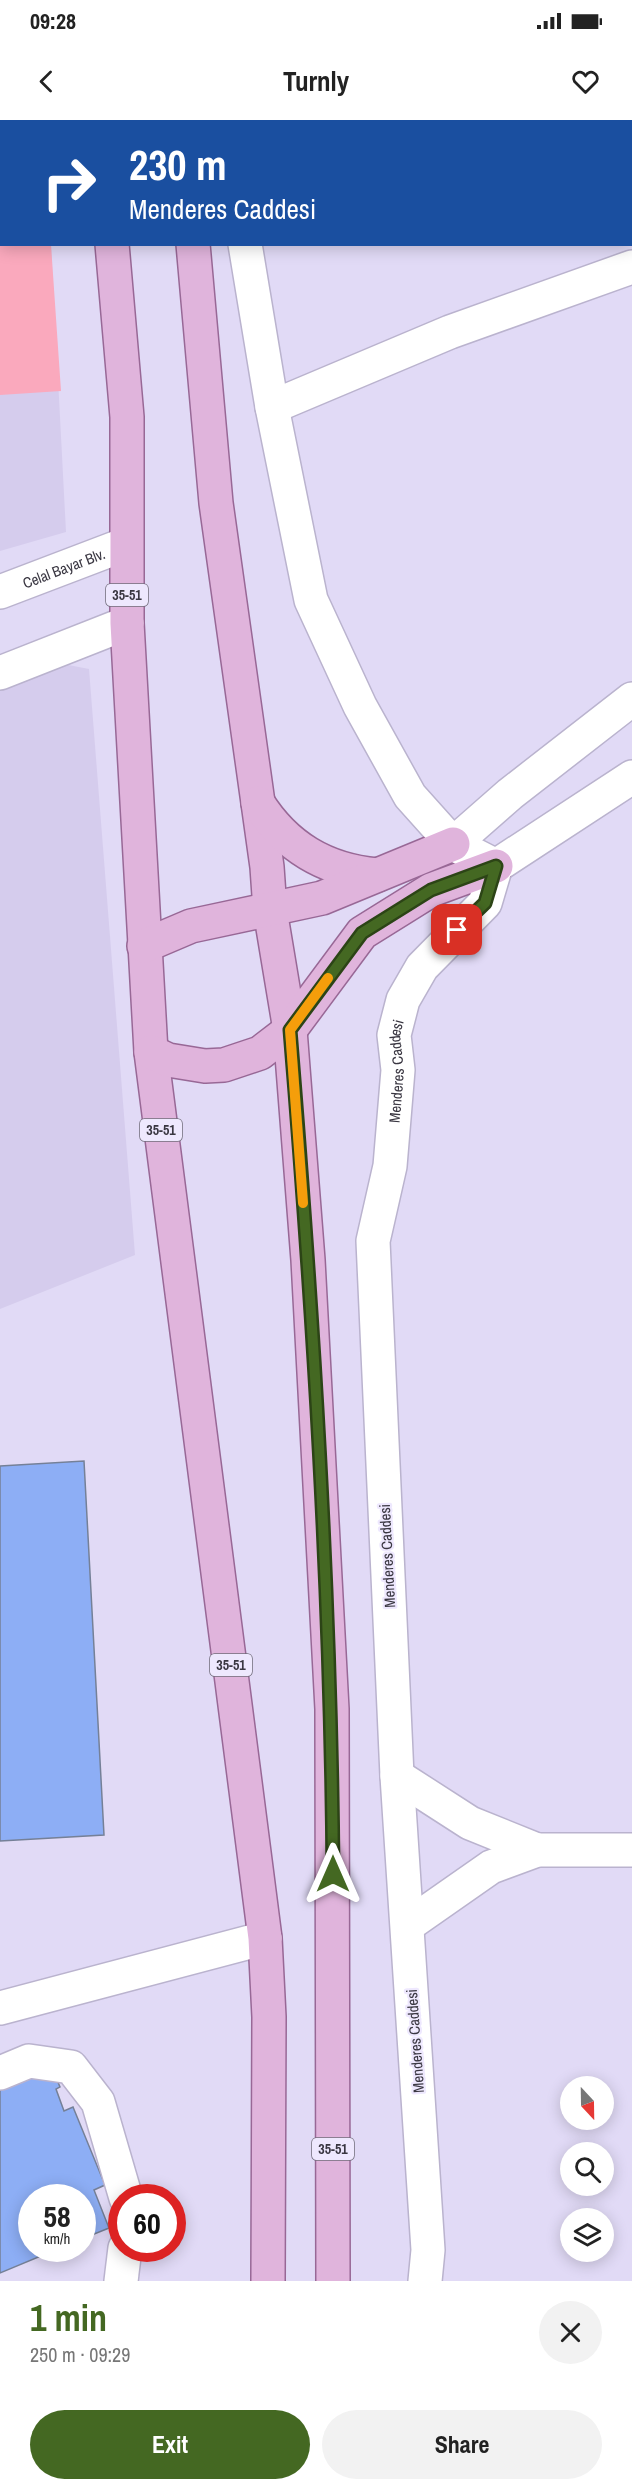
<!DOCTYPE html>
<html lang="en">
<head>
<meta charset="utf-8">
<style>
	:root { --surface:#fff; --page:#f2f2f2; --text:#222; --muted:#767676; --accent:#446822 }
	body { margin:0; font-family:"Archivo Narrow",sans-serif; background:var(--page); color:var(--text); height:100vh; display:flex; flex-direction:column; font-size:22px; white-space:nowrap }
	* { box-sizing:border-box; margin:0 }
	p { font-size:20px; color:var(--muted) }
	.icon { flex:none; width:33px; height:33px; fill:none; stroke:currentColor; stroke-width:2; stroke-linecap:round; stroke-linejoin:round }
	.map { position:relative; height:2161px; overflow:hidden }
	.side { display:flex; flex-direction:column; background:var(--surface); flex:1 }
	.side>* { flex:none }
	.guide { position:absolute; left:0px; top:0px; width:633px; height:126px; box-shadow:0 3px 15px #0003; background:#1a4fa0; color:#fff; overflow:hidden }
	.needle { width:39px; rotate:158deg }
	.fabs { position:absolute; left:560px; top:1956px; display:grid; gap:12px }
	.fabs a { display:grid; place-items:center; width:54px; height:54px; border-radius:50%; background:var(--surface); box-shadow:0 3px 15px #0003; font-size:30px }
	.speed { position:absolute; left:18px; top:2064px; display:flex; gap:12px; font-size:30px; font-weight:700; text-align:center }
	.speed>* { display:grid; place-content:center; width:78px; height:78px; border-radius:50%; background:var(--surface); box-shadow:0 3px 15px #0003; line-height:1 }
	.speed small { font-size:15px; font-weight:400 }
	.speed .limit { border:9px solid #d22; background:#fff; color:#111 }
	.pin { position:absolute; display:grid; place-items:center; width:51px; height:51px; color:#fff; margin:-26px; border-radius:12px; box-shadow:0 3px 9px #0006 }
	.me { position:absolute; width:66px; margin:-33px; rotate:0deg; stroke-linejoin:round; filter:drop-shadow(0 0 4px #0008) }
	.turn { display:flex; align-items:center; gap:21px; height:126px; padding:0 30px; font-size:27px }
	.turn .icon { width:78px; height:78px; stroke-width:2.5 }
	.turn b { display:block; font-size:42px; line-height:51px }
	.round { display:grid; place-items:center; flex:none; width:63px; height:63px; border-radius:32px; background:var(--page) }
	.summary { display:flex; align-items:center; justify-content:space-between; height:102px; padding:0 30px }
	h1 { font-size:36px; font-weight:700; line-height:45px; color:var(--accent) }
	.primary-button { display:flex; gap:12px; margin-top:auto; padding:12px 30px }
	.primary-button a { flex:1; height:69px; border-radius:36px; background:var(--accent); color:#fff; font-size:24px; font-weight:700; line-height:69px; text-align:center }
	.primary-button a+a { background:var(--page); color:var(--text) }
	.status { display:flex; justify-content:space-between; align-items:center; height:42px; padding:0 30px; background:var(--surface); direction:ltr }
	.status svg { height:16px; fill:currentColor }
	header { display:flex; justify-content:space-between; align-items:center; height:78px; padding:0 30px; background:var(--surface); font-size:27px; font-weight:700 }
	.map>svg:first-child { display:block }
	.built { fill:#d5cced }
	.green { fill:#faa9bd }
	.building { fill:#8daef5; stroke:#758097; stroke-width:1.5 }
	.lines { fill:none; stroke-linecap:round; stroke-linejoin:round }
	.minor-casing { stroke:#bab3ce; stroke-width:36 }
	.major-casing { stroke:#986896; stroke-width:36 }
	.minor { stroke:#fff; stroke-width:33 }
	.major { stroke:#e0b4dc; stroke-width:33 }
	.route-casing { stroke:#2c4416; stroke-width:15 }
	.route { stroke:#446822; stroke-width:10 }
	.slow { stroke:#f59e0b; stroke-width:10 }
	.labels { text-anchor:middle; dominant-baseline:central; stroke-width:4.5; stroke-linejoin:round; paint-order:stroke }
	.shield { fill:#eee8fe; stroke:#706c7a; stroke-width:1.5 }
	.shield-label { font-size:14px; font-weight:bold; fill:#3a3742 }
	.street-label { font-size:15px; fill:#3a3742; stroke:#eee8fe }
</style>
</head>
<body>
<div class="status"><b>09:28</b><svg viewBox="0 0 49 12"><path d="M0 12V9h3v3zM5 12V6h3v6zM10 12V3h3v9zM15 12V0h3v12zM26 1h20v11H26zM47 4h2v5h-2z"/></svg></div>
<header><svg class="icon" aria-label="back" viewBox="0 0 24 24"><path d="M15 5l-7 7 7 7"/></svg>Turnly<svg class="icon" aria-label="heart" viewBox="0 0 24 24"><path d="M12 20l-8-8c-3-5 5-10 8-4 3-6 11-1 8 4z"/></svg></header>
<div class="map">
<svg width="632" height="2161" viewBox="0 0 632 2161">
	<rect width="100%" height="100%" fill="#e1daf6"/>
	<!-- built -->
	<g class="built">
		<polygon points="0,0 41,0 2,2 2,124 51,125 66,412 0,431"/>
		<polygon points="58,543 89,549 135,1135 0,1189 0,571"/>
	</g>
	<!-- green -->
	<polygon class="green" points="0,0 41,0 2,2 2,124 51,125 61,271 0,275"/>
	<!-- building -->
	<g class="building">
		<polygon points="84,1341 104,1715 0,1721 0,1346"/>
		<polygon points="51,1946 60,1967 56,1969 64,1991 73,1987 105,2065 94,2070 109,2108 82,2119 82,2078 32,2078 32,2128 60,2128 0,2153 0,1967"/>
	</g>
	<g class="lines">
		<defs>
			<g id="minor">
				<polyline points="225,0 226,2"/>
				<polyline points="245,124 272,287 311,480 360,586 410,676 453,724 496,746"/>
				<polyline points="272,287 450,212 632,147"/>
				<path id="s1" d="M0,472l126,-48"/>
				<polyline points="0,553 127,503"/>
				<polyline points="453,724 510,674 632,579"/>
				<polyline points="496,746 632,657"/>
				<polyline points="397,1656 470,1703 537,1730"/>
				<polyline points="408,1805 491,1747 537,1730 632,1730"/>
				<polyline points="0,1888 265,1818"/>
				<polyline points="0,1953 29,1941 71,1947 98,1982 126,2078"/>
				<polyline points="121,2161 125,2128"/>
				<path id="s2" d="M425,2161l3,-31 -31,-474 -24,-535 17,-75 8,-96 -4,-35 9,-35 19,-33 63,-64 11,-37"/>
			</g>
			<g id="major">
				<polyline points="100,0 101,2"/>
				<polyline points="182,0 182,2"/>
				<polyline points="112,124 127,297 127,503 151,932 265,1818 269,1897 268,2161"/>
				<polyline points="193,124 216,383 267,747 270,790 290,910 308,1140 332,1589 333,2161"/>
				<path d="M258,683c28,44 67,67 119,72"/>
				<polyline points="144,826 191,806 322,778 453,724"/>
				<polyline points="151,932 168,940 205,946 224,945 260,933 290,910 362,813 431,770 496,746"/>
			</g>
		</defs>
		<!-- minor casing -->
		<use href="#minor" class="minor-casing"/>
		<!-- major casing -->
		<use href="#major" class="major-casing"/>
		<!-- minor -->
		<use href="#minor" class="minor"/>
		<!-- major -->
		<use href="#major" class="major"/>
	</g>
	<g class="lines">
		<defs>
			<path id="route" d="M333,1754c-2,-281 -20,-563 -43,-844l72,-97 69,-43 65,-24 -11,37 -28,27"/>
		</defs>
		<!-- route casing -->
		<use href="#route" class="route-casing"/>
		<!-- route -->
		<use href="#route" class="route"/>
		<!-- slow -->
		<polyline class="slow" points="303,1083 290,910 328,858"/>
	</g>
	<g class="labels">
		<!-- shield labels -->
		<g class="shield">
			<rect x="106" y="464" width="42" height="22" rx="4.5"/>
			<rect x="140" y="999" width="42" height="22" rx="4.5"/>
			<rect x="210" y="1534" width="42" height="22" rx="4.5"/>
			<rect x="312" y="2018" width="42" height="22" rx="4.5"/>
		</g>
		<g class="shield-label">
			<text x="127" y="475">35-51</text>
			<text x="161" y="1010">35-51</text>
			<text x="231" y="1545">35-51</text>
			<text x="333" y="2029">35-51</text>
		</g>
		<!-- street labels -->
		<g class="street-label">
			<text stroke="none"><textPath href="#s1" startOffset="68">Celal Bayar Blv.</textPath></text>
			<text stroke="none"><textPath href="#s2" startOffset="1214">Menderes Caddesi</textPath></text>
			<text transform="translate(387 1436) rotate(-93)">Menderes Caddesi</text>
			<text transform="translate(415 1921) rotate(-94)">Menderes Caddesi</text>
		</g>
	</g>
</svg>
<div class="fabs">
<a><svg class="needle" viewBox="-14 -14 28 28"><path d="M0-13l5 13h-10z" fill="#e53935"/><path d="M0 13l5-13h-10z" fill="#767676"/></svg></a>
<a><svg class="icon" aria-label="search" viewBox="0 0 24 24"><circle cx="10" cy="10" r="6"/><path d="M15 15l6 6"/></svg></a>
<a><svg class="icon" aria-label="layers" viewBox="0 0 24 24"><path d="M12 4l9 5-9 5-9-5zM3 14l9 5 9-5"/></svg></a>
</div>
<div class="speed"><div>58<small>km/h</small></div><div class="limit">60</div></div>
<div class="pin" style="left:457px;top:810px;background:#d93025"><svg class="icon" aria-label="arrive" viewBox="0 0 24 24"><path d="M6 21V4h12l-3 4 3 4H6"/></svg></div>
<svg class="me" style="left:333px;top:1754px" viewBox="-20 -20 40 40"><path d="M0-17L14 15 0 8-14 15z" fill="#446822" stroke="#fff" stroke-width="4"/></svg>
<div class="guide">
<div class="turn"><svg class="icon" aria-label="right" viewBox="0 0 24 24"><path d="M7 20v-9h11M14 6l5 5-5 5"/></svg><div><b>230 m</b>Menderes Caddesi</div></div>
</div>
</div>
<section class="side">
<div class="summary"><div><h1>1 min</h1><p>250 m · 09:29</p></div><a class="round"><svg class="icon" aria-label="close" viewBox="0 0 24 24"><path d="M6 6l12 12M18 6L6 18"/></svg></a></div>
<div class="primary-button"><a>Exit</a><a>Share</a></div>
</section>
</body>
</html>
